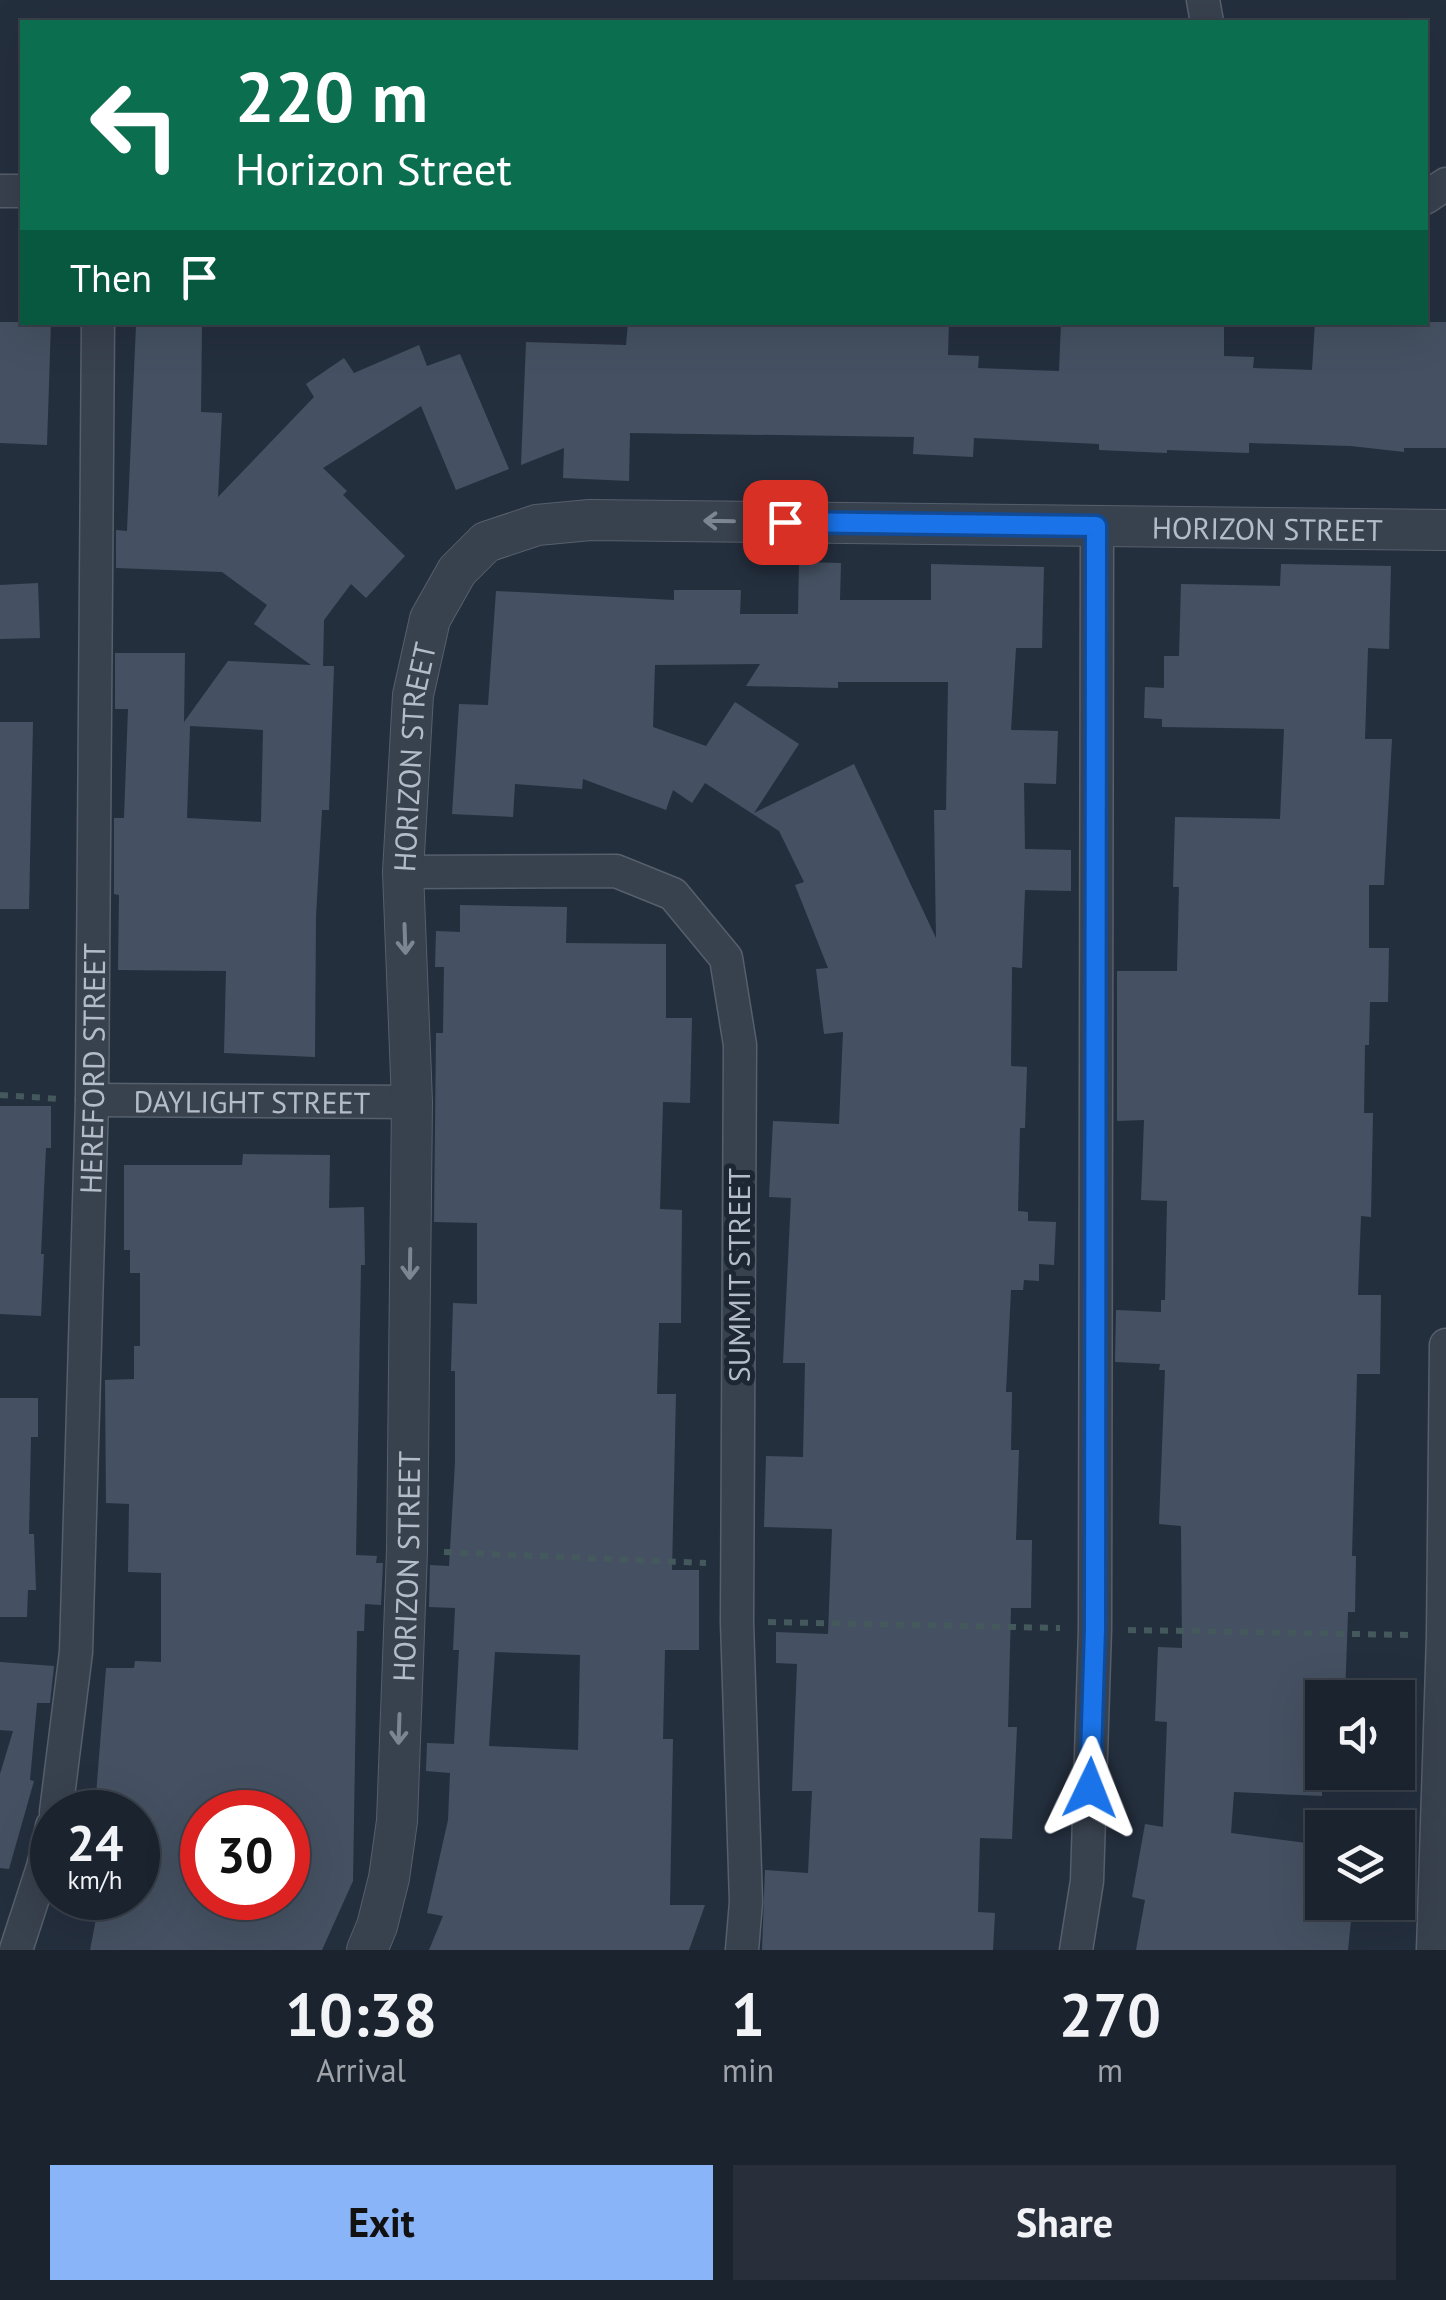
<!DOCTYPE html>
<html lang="en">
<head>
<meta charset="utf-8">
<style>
	:root { --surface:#1b232e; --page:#282f3a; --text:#f1f3f6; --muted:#a0a4aa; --line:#39404a; --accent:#8ab4f8 }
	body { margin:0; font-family:"PT Sans",sans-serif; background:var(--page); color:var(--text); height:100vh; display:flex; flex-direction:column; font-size:38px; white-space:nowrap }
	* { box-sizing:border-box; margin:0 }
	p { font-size:32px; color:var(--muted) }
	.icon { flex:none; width:55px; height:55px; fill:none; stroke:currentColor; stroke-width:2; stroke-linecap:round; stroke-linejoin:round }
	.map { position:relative; height:1950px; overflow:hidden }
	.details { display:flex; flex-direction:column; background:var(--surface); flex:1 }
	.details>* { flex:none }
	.top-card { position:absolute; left:20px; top:20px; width:1408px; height:305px; border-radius:0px; box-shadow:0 10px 40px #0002,0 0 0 2px var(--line); background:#0b6e4f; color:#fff; overflow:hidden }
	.fabs { position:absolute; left:1305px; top:1680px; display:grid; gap:20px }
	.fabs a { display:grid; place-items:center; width:110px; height:110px; border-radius:0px; background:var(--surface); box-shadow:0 10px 40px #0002,0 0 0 2px var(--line); font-size:50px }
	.speed { position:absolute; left:30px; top:1790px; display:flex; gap:20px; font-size:50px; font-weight:700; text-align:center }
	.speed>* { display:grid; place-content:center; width:130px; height:130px; border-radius:50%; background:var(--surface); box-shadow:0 10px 40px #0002,0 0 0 2px var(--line); line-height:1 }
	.speed small { font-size:25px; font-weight:400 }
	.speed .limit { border:15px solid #d22; background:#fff; color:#111 }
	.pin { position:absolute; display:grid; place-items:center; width:85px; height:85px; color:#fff; margin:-42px; border-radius:20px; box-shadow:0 5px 15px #0006 }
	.me { position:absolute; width:110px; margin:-55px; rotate:2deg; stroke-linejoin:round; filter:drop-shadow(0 0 8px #0008) }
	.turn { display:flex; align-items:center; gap:35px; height:210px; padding:0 50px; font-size:45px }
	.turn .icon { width:130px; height:130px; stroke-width:2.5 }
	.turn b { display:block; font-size:70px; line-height:85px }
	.then { display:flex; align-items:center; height:95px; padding:0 50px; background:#0003; gap:20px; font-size:38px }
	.eta { display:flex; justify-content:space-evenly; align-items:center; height:170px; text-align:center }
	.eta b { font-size:60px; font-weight:800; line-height:70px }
	.cta { display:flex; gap:20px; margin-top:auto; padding:20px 50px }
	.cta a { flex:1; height:115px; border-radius:0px; background:var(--accent); color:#111; font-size:40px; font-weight:800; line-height:115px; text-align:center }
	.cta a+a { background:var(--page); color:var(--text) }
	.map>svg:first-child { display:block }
	.building { fill:#455162; fill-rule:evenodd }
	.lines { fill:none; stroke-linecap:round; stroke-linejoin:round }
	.minor-casing { stroke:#565f6c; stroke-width:35 }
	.tertiary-casing { stroke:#565f6c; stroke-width:42 }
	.path { stroke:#44595c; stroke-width:6; stroke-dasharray:8 8; stroke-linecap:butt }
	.minor { stroke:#38414e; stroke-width:32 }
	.tertiary { stroke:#38414e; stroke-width:40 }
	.oneway { stroke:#7c8592 }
	.route-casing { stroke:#114b97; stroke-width:25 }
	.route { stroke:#1a73e8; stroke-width:18 }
	.labels { text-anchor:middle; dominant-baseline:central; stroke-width:10; stroke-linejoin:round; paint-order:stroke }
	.street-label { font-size:30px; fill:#b4bcc9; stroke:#1d2633 }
</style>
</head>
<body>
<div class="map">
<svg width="1446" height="1950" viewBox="0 0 1446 1950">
	<rect width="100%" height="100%" fill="#242f3e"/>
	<!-- building -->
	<g class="building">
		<polygon points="0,322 51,322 47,445 0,443"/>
		<polygon points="628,322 949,322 948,355 979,356 978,368 1059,371 1061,322 1224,322 1224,356 1254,357 1253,368 1312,370 1315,322 1446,322 1446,448 1404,448 1404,452 1351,446 1249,443 1249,453 1167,450 1167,453 1099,450 1099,444 974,438 973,457 913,454 914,437 630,433 629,481 563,478 564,448 521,465 526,342 626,345"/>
		<path d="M136,325h66l-1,87 21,1 -4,84 96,-100 -8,-13 38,-26 10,15 65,-28 8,21 33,-12 49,115 -53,21 -35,-84 -98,62 24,23 -4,4 62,61 -39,42 -15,-14 -27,36 -1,46h11l-5,144h-7l-6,106 -1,141 -91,-4 2,-82 -108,-1 1,-75 -5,-1v-76h10l4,-109h-13v-56h70l-1,69 44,-61 83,4 -57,-41 13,-19 -45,-33 -106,-4v-38l11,1zM190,726l73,4 -2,92 -74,-4z"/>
		<path d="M799,562l42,1 -1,37h91v-36l113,3 -2,81h-26l-5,82 47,1 -2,53 -32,-1 1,66 46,1v41l-46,-1 -3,78 -10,-1 -1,99 16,1 -2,61h-5l-2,83 10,1v9l28,1 -2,43 -15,-1v17l-15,-1 -1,10h-12l-5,102h6l-1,58h8l-3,90h16l-1,68h-20l-3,119h9l-5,112 -32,-1 -2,74 17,1 -2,37h-231l3,-80 43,3 4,-82h-20l5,-127 -21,-1v-31l52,2 4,-105 -68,-2 2,-71 37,1 2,-94h-22l8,-165 -22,-1 4,-76 66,3 4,-92 -19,2 -8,-65 12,-1 -33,-83 9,-3 -25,-51 -74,-48 -13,20 -19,-13 -7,20 -83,-31 -1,10 -67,-5 -2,33 -61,-3 7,-110 29,1 8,-114 178,9v-10h67l-1,24h58zM760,664l-14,22 92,2v-6h110l-2,128h-12l2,128 -82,-174 -100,49 45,-69 -64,-42 -29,44 -53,-19 2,-62z"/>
		<polygon points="1281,564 1391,566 1389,649 1368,648 1365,739 1392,739 1384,885 1369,885 1369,948 1389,948 1388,1002 1370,1002 1369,1045 1365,1045 1364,1113 1373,1113 1371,1217 1361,1216 1358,1295 1381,1295 1380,1374 1357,1374 1352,1556 1356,1556 1355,1612 1348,1612 1345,1698 1322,1698 1322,1796 1234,1792 1231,1833 1322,1845 1322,1902 1353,1902 1348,1950 1136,1950 1145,1900 1132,1897 1145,1824 1163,1827 1167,1722 1155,1721 1158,1647 1182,1648 1181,1526 1159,1524 1165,1370 1159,1370 1160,1364 1115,1362 1116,1310 1161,1312 1161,1300 1165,1300 1167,1201 1141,1200 1144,1120 1117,1121 1117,971 1177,971 1179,887 1173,887 1175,817 1280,819 1284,729 1162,727 1162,719 1144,718 1145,687 1164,688 1164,656 1179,656 1181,584 1280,586"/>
		<polygon points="38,583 40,638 0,639 0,585"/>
		<polygon points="0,722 33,722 29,909 0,909"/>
		<path d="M460,905l107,2 -1,36 100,1v74h26l-2,85 -27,-1 -3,107 22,1 -1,113h-22l-2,71h19l-4,176h27v80h-34l-2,89h10l-3,166h35l-16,45h-260l14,-34 -16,-3 21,-93 2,-47 -24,-2 1,-28 27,1 5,-94h-6l2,-42 -26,-1 1,-42 19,1 6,-103v-92h-4l2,-68 24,1v-81l-43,-1 2,-189h7l1,-66h-9l1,-36 24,1zM495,1652l85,3 -2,95 -89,-4z"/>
		<polygon points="0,1106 51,1106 51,1148 46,1148 41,1254 44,1254 41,1316 0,1314"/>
		<path d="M243,1154l87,1 -1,53 35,-1 1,58h-4l-5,290 21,1 -1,7h7l-2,42 -16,-1 -1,27h-7l-4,250 -31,69h-232l10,-52h38v-86l-43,-4 11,-140h28l1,-7 26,1v-89l-33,-1 1,-68 -23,-1 -1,-123 29,-1v-33h6v-73h-10v-23h-6v-85h118zM202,1812h86v86h-86z"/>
		<polygon points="0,1398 38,1398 38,1437 31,1437 29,1534 34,1534 36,1590 28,1590 27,1617 0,1617"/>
		<polygon points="0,1662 54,1666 50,1703 37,1703 30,1780 34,1781 9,1869 0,1868 0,1774 13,1731 0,1730"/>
	</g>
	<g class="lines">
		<defs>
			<g id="minor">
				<polyline points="1203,0 1207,22"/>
				<polyline points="0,191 22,191"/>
				<polyline points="1425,198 1446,184"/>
				<polyline points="403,872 616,871 673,894 726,958 740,1045 737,1622 746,1902 742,1950"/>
				<path id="s1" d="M92,1100l320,2"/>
				<path id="s2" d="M56,1812l20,-160 16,-552 6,-778"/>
				<polyline points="16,1950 43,1867 52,1826"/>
				<polyline points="1076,1950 1087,1881 1095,1629 1097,526"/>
				<polyline points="1433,1950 1443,1636 1446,1345"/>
			</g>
			<g id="tertiary">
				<path id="s3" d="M367,1950l10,-24 12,-48 8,-57 10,-270 5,-449 -9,-230 10,-177 17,-76 27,-48 29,-29 51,-17 53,-5 856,10"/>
			</g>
		</defs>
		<!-- minor casing -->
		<use href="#minor" class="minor-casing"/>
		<!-- tertiary casing -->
		<use href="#tertiary" class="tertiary-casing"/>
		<!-- path -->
		<g class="path">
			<polyline points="0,1095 61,1099"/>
			<polyline points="444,1552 706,1563"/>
			<polyline points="768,1622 1060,1628"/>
			<polyline points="1128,1630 1410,1635"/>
		</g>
		<!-- minor -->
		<use href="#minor" class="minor"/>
		<!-- tertiary -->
		<use href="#tertiary" class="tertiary"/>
	</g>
	<!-- one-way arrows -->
	<defs><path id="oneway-shaft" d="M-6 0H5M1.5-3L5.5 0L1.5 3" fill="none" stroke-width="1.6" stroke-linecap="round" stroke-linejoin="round" transform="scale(2.5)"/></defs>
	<g class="oneway">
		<use href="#oneway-shaft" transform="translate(719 521) rotate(-179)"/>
		<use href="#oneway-shaft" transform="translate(405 939) rotate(88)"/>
		<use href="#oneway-shaft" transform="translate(410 1264) rotate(91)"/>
		<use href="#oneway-shaft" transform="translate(399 1729) rotate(92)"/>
	</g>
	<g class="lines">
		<defs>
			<polyline id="route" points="785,522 1096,526 1095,1629 1090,1788"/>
		</defs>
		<!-- route casing -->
		<use href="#route" class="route-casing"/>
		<!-- route -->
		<use href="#route" class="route"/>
	</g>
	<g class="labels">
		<!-- street labels -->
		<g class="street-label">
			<text stroke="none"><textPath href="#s3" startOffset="2218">HORIZON STREET</textPath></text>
			<text stroke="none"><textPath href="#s3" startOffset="1198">HORIZON STREET</textPath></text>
			<text stroke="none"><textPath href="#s2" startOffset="745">HEREFORD STREET</textPath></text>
			<text stroke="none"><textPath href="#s1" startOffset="160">DAYLIGHT STREET</textPath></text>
			<text transform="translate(738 1275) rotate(-90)">SUMMIT STREET</text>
			<text stroke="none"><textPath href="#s3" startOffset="388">HORIZON STREET</textPath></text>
		</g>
	</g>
</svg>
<div class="fabs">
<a><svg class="icon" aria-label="sound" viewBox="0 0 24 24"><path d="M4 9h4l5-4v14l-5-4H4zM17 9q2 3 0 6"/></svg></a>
<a><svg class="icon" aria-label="layers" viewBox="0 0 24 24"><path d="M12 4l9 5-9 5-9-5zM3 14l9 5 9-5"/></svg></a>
</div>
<div class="speed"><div>24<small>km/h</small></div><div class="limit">30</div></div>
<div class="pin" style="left:785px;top:522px;background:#d93025"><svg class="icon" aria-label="arrive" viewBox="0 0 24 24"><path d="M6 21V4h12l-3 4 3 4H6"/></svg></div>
<svg class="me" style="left:1090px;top:1788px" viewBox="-20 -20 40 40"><path d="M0-17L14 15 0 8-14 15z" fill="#1a73e8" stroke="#fff" stroke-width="4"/></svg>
<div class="top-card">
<div class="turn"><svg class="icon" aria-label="left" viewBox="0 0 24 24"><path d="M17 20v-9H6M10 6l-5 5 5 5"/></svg><div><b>220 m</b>Horizon Street</div></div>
<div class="then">Then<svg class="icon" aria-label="arrive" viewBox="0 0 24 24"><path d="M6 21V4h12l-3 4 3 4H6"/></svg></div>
</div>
</div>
<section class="details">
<div class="eta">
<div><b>10:38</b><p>Arrival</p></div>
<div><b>1</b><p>min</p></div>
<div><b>270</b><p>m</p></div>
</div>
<div class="cta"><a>Exit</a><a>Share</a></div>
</section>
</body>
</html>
